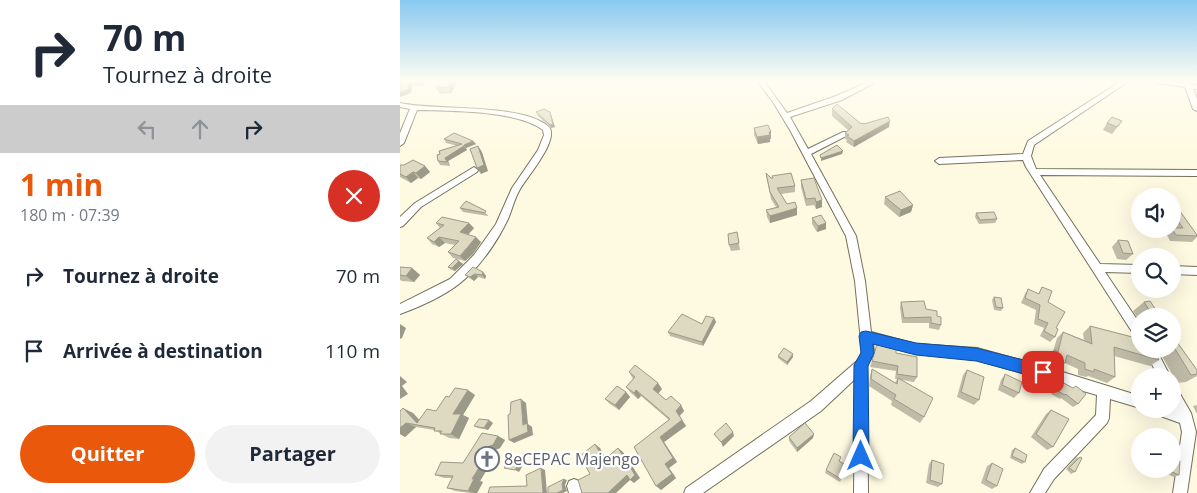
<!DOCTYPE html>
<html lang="fr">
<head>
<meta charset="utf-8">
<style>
	:root { --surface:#fff; --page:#f2f2f3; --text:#1f2937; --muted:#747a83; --accent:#ea580c }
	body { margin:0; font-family:"Open Sans",sans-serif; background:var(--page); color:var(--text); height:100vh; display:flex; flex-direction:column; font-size:19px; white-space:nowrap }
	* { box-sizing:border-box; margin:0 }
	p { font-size:16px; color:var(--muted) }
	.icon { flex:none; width:28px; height:28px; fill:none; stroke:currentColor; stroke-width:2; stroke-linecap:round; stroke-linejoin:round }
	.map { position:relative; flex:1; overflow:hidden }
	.sheet { display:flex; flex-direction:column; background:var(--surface); width:400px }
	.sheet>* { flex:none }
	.guide { background:#fff; color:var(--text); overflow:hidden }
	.tools { position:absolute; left:731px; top:188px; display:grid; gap:10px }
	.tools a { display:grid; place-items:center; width:50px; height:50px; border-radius:50%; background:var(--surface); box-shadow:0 5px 20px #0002; font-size:25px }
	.pin { position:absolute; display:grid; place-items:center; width:42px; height:42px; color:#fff; margin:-21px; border-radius:10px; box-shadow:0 2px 8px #0006 }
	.me { position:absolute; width:55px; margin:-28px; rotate:0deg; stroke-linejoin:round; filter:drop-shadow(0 0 4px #0008) }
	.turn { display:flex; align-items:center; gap:18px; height:105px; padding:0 20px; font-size:22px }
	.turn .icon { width:65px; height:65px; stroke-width:2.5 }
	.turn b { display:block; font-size:35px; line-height:42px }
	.lanes { display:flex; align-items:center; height:48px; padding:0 20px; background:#0003; justify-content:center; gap:25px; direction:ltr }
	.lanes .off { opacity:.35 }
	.round { display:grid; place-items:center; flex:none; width:52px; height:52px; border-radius:26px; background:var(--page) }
	.head { display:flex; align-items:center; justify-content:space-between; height:85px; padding:0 20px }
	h1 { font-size:30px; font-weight:700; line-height:38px; color:var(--accent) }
	.action { display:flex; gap:10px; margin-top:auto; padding:10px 20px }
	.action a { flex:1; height:58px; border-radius:30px; background:var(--accent); color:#fff; font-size:20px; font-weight:700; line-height:58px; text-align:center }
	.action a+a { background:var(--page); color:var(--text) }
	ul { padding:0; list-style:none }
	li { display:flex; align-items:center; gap:15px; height:75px; padding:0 20px }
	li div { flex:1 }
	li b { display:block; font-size:19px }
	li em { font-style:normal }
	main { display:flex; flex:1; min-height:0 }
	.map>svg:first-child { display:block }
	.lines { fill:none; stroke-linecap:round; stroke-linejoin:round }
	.street-casing { stroke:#73705b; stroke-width:2 }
	.street { fill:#fff; fill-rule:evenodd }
	.wall { fill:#bfbba7 }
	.shaded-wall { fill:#9b9988 }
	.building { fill:#dedac2; stroke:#9b9988 }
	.route { fill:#1a73e8; stroke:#114b97 }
	.labels { text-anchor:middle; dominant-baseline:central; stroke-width:4.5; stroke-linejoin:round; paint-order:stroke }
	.near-worship-label { font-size:16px; fill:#5b616d; stroke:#fff; text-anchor:start }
</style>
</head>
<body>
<main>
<section class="sheet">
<div class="guide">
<div class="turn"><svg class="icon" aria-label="right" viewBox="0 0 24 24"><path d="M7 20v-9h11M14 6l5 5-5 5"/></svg><div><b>70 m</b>Tournez à droite</div></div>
<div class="lanes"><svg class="icon off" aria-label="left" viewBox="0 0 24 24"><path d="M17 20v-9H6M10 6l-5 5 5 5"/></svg><svg class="icon off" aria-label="ahead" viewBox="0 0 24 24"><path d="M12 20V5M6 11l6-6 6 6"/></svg><svg class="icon" aria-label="right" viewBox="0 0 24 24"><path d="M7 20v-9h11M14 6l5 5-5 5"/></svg></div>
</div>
<div class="head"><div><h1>1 min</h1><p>180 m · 07:39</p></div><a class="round" style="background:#d93025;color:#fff"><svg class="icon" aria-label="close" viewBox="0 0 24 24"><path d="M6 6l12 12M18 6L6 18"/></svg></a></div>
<ul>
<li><svg class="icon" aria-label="right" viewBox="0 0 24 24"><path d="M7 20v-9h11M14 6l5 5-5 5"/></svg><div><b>Tournez à droite</b></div><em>70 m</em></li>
<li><svg class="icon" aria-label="arrive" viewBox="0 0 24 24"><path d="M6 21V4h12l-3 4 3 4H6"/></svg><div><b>Arrivée à destination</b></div><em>110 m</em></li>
</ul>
<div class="action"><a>Quitter</a><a>Partager</a></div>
</section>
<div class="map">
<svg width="797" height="493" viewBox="0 0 797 493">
	<rect width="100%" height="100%" fill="#fefae2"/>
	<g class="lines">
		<defs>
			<g id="street">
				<polygon points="357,81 364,81 387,113 436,96 468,82 474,83 442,100 390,117 408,149 443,132 446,132 450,134 411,154 456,236 465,281 471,332 516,344 577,348 643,366 740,396 740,408 710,399 709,418 707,423 654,479 645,493 630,493 644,469 696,415 697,395 577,360 516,354 473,343 474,353 467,366 468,493 454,493 455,379 421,411 303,493 284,493 286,488 411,401 457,361 462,352 455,281 446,236 390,130 373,102"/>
				<polygon points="721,81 729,81 634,145 631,156 636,169 797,170 797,176 640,175 700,264 740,265 740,273 705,272 740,324 740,339 736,338 626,167 623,160 539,164 535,161 539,158 623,154 628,141"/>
				<polygon points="754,81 784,83 784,81 790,81 791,84 797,85 797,89 793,89 797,99 797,111 793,109 785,87 757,83"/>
				<path d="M0,103c37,8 121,0 148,23 14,12 -23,53 -29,65 -5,9 -7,19 -11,28 -10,21 -25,43 -42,59 -17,16 -44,28 -66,36v-10l50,-25 24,-24 22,-31 16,-36 26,-38 6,-15 -1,-5c-27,-20 -92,-19 -126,-20l-13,33 -4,3v-13l10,-24 -10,-2z"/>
				<polygon points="74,167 78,170 77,172 21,207 3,226 0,227 0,217 15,203"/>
				<polygon points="772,266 797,267 797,275 772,274"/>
				<polygon points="744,349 756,349 770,376 758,376"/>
				<polygon points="772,385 776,387 791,413 796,432 787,493 773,493 782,432 780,423 755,414 754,409 772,409"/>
				<polygon points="174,479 179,481 183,493 169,493 167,486 169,481"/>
			</g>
		</defs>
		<!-- street casing -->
		<use href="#street" class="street-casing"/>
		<!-- street -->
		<use href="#street" class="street"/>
	</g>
	<!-- wall -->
	<g class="wall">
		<polygon points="0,81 27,81 22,86 12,86 11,93"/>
		<polygon points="58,81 51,93 40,94 36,88"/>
		<polygon points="432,109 460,123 489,127 454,147 446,142 447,140 445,139 445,133 448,130 432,116"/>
		<polygon points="136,112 151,115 155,127 151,128 138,116"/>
		<polygon points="722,121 712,134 703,130 707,123"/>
		<polygon points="354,128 371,139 370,139 370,142 358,144 354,135"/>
		<polygon points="44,139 73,141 76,144 66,148 67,150 48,161 50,166 40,165 38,161 40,154 58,146 46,143"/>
		<polygon points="0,165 25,166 30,172 21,179 18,178 11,183 0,177"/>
		<polygon points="366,173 371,178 395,186 395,192 381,194 387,204 397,208 397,215 370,223 367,217 366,210 376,207 371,199 367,180"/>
		<polygon points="401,180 422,207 416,209 414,205 406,206 401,187"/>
		<polygon points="485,197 513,205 511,212 499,217 484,204"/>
		<polygon points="66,201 88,215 88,216 63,212 60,208"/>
		<polygon points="772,206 797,235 797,237 792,242 770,241 766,233 770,229 772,229 773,228"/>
		<polygon points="576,213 597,219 595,223 579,224 575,217"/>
		<polygon points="412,218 426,229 417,232 412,224"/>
		<polygon points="36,223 74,228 68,235 81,242 73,254 65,261 53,258 48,252 55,245 45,243 39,247 32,244 27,238 40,228"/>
		<polygon points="337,232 340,250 331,251 329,245"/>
		<polygon points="718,240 733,254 726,260 717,259 712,247"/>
		<polygon points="59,261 63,264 55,271 51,270 48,267"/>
		<polygon points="0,267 12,268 20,275 14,282 2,281 0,280"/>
		<polygon points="83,272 86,276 85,279 78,277 74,281 69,278 65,275"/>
		<polygon points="642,287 656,328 655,337 650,342 640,336 644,328 634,324 636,310 621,303 625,294 628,289 638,294"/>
		<polygon points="594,297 603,308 601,311 594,310 592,300"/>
		<polygon points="501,302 526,309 541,325 539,330 529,328 529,323 502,323 500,307"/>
		<polygon points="744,302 760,316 740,316 740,322 733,311"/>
		<polygon points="314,318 316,322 303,346 270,336 268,332 302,324"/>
		<polygon points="690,326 759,360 750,366 714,356 715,377 707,383 688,376 686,377 678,375 678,369 665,363 658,369 646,365 648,357 653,352 657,338 663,332 684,340 683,333"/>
		<polygon points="772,335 797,370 797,376 786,382 777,383 758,349 772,349"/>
		<polygon points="477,344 496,353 517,377 514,382 502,380 524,417 520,423 491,405 492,401 469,386 470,376 472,369 495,383 497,379 495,379 496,371 470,367"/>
		<polygon points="393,354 393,357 387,365 378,358 378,356"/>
		<polygon points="567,370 579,400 574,405 557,397 563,375"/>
		<polygon points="229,372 262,389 258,393 266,400 281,405 284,411 280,416 286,426 264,442 277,462 269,468 276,478 261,490 234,447 269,420 241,396 238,399 231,393 226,387 233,379"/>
		<polygon points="605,374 619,393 614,398 598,390 601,380"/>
		<polygon points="660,381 673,388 676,386 678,404 673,407 661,398 660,399 651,394 656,385"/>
		<polygon points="226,392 230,397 219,410 210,404 205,399"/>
		<polygon points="75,395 63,415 69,418 59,439 49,438 34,430 16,427 5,437 0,434 0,411 13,413 19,420 36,411 49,397"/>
		<polygon points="797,405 797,414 793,406"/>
		<polygon points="651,410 653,447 647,450 631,437 646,414"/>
		<polygon points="93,423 88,430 78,428 74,426"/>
		<polygon points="414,434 413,438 397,452 389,441 389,437"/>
		<polygon points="98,436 105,440 100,448 93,451 97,453 80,481 83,482 77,493 70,493 55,491 47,488 52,478 44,478 35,475 63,463"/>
		<polygon points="615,448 625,462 622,464 610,458 612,450"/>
		<polygon points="680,457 675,472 671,474 666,469 676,458"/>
		<polygon points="532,460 542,484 538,487 526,483 529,464"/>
		<polygon points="439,462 447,466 440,482 425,473 426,470"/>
		<polygon points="592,463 597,486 592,489 581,483 587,466"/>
		<polygon points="767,469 772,469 779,475 774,477 767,474"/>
	</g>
	<!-- shaded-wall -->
	<g class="shaded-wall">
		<polygon points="21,81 27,81 22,86 20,82"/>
		<polygon points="51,81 58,81 51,93 48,87"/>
		<polygon points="9,83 12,86 11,93 0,97 0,93"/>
		<polygon points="150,112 155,127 151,128 150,125"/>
		<polygon points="490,121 489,127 454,147 454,141"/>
		<polygon points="369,132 371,132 371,139 370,139 370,142 358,144 357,137"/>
		<polygon points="73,141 76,144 66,148 64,145"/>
		<polygon points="64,146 67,150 48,161 50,166 45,158"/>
		<polygon points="78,146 82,152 88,171 81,174 77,168"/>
		<polygon points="443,151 442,154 421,161 421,158"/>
		<polygon points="25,166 30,172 21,179 16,173"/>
		<polygon points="13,172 18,178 11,183 6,177"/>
		<polygon points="422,200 422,207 416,209 416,202"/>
		<polygon points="513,205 511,212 499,217 501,210"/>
		<polygon points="397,208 397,215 370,223 370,216"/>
		<polygon points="69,223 74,228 65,238 60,232"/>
		<polygon points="426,223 426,229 417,232 418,226"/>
		<polygon points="39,237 45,243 39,247 34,242"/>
		<polygon points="76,237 81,242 73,254 65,261 60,256"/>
		<polygon points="59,261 63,264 55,271 52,268"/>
		<polygon points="12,268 20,275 14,282 6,276"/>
		<polygon points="83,272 86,276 85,279 82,275"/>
		<polygon points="75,274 78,277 74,281 70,277"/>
		<polygon points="314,318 316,322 303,346 302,342"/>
		<polygon points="0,324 6,328 2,338 0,339"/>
		<polygon points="393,354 393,357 387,365 387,362"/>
		<polygon points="0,376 7,382 2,386 8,394 0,399"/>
		<polygon points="258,383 262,389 257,395 253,389"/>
		<polygon points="68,390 75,395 63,415 69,418 59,439 51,434 53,414"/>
		<polygon points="236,390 241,396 238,399 234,393"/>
		<polygon points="226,392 230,397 219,410 215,405"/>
		<polygon points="121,399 126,403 128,424 132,427 133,435 114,443 109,440 123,425"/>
		<polygon points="281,405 284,411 279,416 276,411"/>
		<polygon points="3,408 13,413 25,426 17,423"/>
		<polygon points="89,420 93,423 88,430 84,428"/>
		<polygon points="282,420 286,426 264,442 277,462 269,468 276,478 261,490 256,486 260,437"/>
		<polygon points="6,423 16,427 5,437 0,434 0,428"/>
		<polygon points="333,432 334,436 323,447 321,442"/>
		<polygon points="414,434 413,438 397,452 397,448"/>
		<polygon points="98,436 105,440 100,448 93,451 97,453 80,481 83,482 77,493 74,493 68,491 72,479 84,448"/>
		<polygon points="195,444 200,448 209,464 204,460"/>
		<polygon points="218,448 223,452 240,478 234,483 230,480 216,493 208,493"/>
		<polygon points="122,458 126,460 119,472 115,470"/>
		<polygon points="141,468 145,470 147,493 143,493"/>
		<polygon points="164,479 167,480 165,485 167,491 163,493 157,493"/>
	</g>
	<!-- building -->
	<g class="building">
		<polygon points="0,81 21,81 20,82 9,83 8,89 0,93"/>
		<polygon points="40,81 51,81 48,87 36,88"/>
		<polygon points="437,104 460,123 464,124 488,117 490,121 454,141 447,136 449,135 445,133 452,127 432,109"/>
		<polygon points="144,109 150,112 153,124 150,125 136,112"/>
		<polygon points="712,117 722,121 717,127 707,123"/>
		<polygon points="368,125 371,132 369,132 370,135 357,137 354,128"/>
		<polygon points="54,133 73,141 64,145 64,146 45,158 47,162 38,161 37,155 40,154 39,151 62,144 44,139"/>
		<polygon points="437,145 443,151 421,158 420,155"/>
		<polygon points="78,146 84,165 77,168 70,149"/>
		<polygon points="13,160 25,166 16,173 13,172 6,177 0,174 0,165 4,165"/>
		<polygon points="366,173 371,178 373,178 372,176 391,173 395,186 377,188 387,204 395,202 397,208 370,216 366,210 379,207 370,192"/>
		<polygon points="414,178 422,200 416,202 415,198 406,199 401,180"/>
		<polygon points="500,191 513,205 501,210 485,197"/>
		<polygon points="66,201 86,211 85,213 60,208"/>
		<polygon points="772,206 777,207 797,235 797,236 776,235 772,229 772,228 783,228 772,212"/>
		<polygon points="594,212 597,219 580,220 576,213"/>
		<polygon points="421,215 426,223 418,226 412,218"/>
		<polygon points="42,217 69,223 60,232 76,237 67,248 60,256 48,252 59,241 39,237 34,242 27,238 44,225 36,223"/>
		<polygon points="337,232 339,243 329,245 328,234"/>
		<polygon points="718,240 728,241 733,254 723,253"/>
		<polygon points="56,259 59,261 52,268 48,267"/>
		<polygon points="0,267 12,268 6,276 0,275"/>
		<polygon points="73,267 83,272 82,275 75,274 70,277 65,275"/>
		<polygon points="642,287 652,291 648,302 665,312 656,328 658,329 655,337 644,331 648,323 638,319 640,305 625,298 628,289 639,294"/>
		<polygon points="594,297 601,298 603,308 596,307"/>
		<polygon points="524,301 526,309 537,311 537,316 541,317 541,325 531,323 531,317 504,318 501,302"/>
		<polygon points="750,301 760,316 753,316 744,302"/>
		<polygon points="282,314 302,324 306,316 314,318 302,342 268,332"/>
		<polygon points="690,326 740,339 740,349 754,349 759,360 714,347 715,377 694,369 694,372 685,369 685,363 667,355 665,363 653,359 654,350 658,352 663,332 692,344"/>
		<polygon points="772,335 797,370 797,374 791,375 772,344"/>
		<polygon points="477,344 496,347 496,353 517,357 517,377 497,374 498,366 472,361"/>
		<polygon points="384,348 393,354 387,362 378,356"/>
		<polygon points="235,365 258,383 253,389 266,400 271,396 281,405 276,411 282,420 260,437 273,458 265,464 272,474 256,486 234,447 270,419 236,390 234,393 226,387 235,377 229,372"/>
		<polygon points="472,369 497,384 498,378 533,398 524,417 494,399 496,395 471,379"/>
		<polygon points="567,370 584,377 579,400 561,392"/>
		<polygon points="605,374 622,382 619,393 602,385"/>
		<polygon points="660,381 673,388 676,386 686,394 678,404 666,394 665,395 656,390"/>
		<polygon points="217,386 226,392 215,405 205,399"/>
		<polygon points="55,388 68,390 53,414 61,414 51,434 40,434 42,431 34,431 35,428 6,423 0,428 0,411 3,408 17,423 27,409 36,411 46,396 49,397"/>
		<polygon points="121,399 123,425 127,423 128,432 109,440 108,415 110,414 111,402"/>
		<polygon points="651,410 669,419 653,447 636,434"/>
		<polygon points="79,419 89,420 84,428 74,426"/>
		<polygon points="326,423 333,432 321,442 314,434"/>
		<polygon points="405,423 414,434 397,448 389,437"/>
		<polygon points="82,433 98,436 93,445 84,448 90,450 72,479 74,479 68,491 47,488 53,476 35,475 41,462 63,463"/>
		<polygon points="195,444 204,460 218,448 235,475 230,480 227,475 208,493 182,493 178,480 190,474 180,456"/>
		<polygon points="615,448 627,455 625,462 612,456"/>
		<polygon points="434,453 441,457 439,461 447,466 441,479 426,470"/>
		<polygon points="112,456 122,458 115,470 104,468"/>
		<polygon points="680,457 682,458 675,472 669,468"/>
		<polygon points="772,458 780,461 779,475 772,472"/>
		<polygon points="532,460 544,464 542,484 530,480"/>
		<polygon points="592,463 603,469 597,486 586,480"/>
		<polygon points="141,468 143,493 88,493 90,487 127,486 126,475"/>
		<polygon points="164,479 162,484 163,490 157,493 148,493 148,487"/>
	</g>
	<!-- sky -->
	<linearGradient id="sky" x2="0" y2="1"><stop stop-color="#88c9f0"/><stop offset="0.54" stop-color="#fffdf2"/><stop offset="1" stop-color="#fffdf2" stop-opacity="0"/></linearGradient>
	<rect width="797" height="150" fill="url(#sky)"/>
	<!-- route -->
	<polygon class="route" points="466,331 516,343 576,348 643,365 648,367 650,372 648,377 643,379 576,361 516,355 473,344 474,353 468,366 469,456 466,462 461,464 455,462 453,456 454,365 461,353 459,336 461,332"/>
	<!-- icons -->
	<defs>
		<symbol id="church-ring" viewBox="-11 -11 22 22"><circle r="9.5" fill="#fff" stroke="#6b7280" stroke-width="1.5"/><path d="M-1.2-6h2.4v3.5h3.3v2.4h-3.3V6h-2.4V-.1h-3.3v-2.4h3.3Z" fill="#6b7280"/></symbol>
	</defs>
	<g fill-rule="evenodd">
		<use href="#church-ring" x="73" y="445" width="28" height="28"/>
	</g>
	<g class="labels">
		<!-- near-worship labels -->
		<g class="near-worship-label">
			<text x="104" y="459">8eCEPAC Majengo</text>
		</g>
	</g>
</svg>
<div class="tools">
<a><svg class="icon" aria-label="sound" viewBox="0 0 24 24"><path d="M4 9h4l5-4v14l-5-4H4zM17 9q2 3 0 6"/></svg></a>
<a><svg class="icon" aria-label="search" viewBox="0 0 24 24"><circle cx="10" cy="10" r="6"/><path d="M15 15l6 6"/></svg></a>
<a><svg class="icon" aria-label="layers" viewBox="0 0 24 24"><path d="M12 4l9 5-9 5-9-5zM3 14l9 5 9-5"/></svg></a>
<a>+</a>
<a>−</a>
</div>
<div class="pin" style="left:643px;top:372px;background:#d93025"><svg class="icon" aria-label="arrive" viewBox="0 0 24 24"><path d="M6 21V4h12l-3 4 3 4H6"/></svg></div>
<svg class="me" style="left:461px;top:456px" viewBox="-20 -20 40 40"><path d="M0-17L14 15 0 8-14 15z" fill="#1a73e8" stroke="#fff" stroke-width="4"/></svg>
</div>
</main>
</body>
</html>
